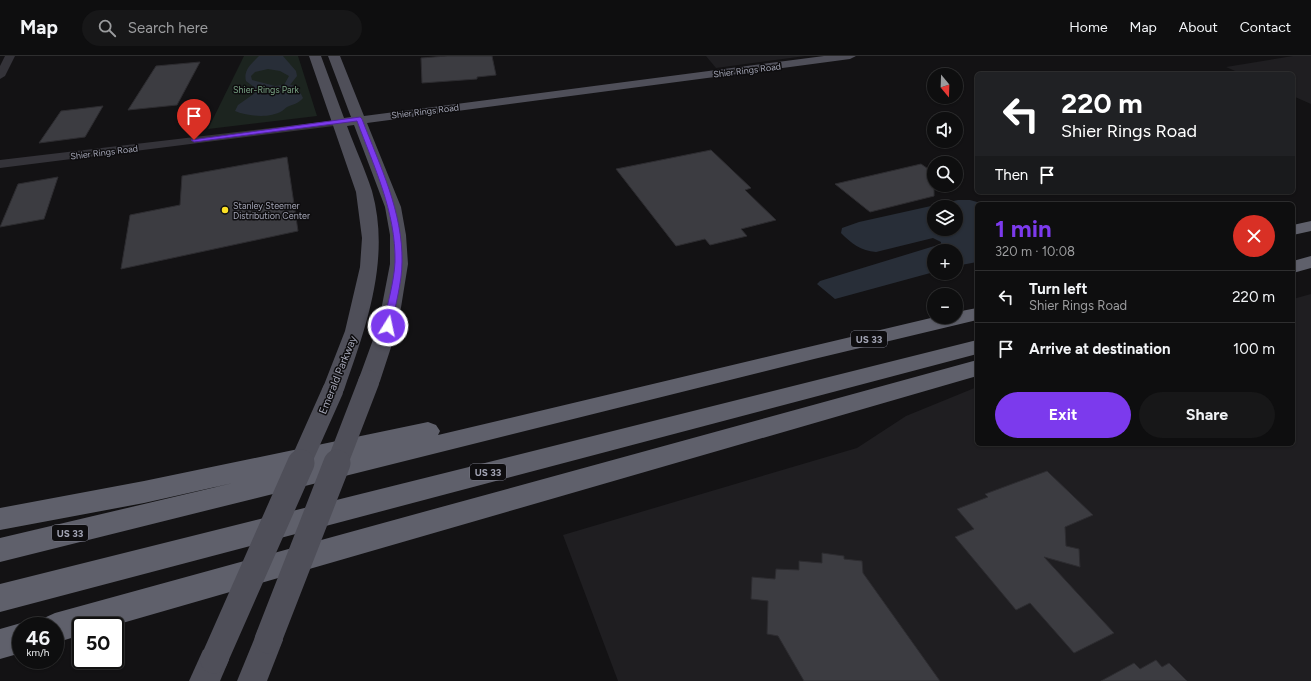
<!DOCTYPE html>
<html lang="en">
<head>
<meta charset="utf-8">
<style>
	:root { --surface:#0e0e0f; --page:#171718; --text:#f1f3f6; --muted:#9b9c9e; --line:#2e2e2f; --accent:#7c3aed }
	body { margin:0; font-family:Figtree,sans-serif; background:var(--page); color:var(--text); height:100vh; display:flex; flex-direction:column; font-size:15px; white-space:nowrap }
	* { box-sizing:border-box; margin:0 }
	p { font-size:13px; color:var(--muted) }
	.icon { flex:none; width:22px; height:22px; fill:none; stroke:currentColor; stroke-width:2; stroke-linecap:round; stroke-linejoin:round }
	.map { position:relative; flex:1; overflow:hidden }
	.side { position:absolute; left:975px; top:146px; width:320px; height:244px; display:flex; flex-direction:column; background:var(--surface); border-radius:6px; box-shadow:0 1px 3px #0004,0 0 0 1px var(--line) }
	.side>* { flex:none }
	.banner { position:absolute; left:975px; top:16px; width:320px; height:122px; border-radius:6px; box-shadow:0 1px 3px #0004,0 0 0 1px var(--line); background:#202124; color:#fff; overflow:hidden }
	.needle { width:26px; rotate:161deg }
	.tools { position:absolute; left:927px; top:12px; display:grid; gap:8px }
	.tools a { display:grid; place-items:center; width:36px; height:36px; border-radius:50%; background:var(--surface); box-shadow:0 1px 3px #0004,0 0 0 1px var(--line); font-size:20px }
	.speed { position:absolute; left:12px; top:561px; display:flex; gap:8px; font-size:20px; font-weight:700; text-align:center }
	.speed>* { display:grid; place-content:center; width:52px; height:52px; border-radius:50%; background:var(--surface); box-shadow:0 1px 3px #0004,0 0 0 1px var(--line); line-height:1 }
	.speed small { font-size:10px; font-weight:400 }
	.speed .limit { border:2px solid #111; border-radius:6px; background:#fff; color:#111 }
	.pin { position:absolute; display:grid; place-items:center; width:34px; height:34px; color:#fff; margin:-41px -17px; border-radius:50% 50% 50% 0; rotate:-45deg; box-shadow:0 0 4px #0007 }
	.pin .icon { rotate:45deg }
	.me { position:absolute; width:44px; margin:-22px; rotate:10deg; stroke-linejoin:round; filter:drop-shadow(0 0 3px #0008) }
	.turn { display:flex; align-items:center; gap:14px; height:84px; padding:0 20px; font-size:18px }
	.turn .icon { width:52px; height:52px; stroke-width:2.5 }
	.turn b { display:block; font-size:28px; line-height:34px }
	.then { display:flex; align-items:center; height:38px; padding:0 20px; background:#0003; gap:8px; font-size:15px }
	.round { display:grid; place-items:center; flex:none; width:42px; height:42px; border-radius:21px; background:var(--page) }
	.overview { display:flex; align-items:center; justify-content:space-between; height:68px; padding:0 20px }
	h1 { font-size:24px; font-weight:700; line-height:30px; color:var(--accent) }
	.action { display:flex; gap:8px; margin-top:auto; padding:8px 20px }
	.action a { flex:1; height:46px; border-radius:24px; background:var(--accent); color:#fff; font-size:16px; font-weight:700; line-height:46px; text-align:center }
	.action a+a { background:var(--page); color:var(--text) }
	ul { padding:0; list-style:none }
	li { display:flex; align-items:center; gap:12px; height:52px; padding:0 20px; border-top:1px solid var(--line) }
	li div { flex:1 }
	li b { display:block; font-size:15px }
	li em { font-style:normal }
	header { display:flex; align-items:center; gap:24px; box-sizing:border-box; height:56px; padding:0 20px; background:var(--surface); border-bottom:1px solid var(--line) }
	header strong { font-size:19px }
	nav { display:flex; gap:22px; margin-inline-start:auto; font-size:14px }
	.search { width:280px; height:36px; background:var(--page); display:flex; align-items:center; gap:10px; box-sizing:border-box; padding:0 14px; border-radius:22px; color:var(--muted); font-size:15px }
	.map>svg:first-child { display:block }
	.built { fill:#1f1e21 }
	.green { fill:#1c241f }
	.water { fill:#282e38; fill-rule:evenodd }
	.building { fill:#3c3c41; stroke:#2d2c30 }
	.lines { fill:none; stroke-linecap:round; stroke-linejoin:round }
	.minor { fill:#343339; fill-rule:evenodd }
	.major { fill:#4f4f59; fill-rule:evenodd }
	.highway { fill:#5f606b; fill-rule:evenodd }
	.major-bridge-far1 { stroke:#4f4f59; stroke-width:21 }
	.major-bridge { stroke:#4f4f59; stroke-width:27 }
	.route { fill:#7c3aed; stroke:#51269a }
	.poi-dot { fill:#fbe024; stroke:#0e0d0f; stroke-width:1.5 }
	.labels { text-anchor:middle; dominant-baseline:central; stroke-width:3; stroke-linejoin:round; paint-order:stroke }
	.far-street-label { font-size:9px; fill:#a3a5b5; stroke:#0e0d0f }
	.far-park-label { font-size:9px; fill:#79a284; stroke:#0e0d0f }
	.far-poi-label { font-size:9px; fill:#a3a5b5; stroke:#0e0d0f; text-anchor:start }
	.shield { fill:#0e0d0f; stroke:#767783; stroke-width:1 }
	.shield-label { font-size:10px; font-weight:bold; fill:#a3a5b5 }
	.street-label { font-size:11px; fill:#a3a5b5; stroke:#0e0d0f }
</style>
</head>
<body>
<header>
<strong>Map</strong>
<div class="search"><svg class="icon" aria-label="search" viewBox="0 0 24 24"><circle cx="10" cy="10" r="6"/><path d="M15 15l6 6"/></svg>Search here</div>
<nav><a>Home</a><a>Map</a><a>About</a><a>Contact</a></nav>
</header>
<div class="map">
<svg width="1311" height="625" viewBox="0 0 1311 625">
	<rect width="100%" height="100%" fill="#131214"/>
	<!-- built -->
	<g class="built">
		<polygon points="706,0 805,0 716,12"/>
		<polygon points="1293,0 1311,0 1311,48 1293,40 1293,18 1242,18 1226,11"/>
		<polygon points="1311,238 1311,625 618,625 563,479 857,392 906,360 977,331 977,388 1293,388 1293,243"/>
	</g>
	<!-- green -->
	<polygon class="green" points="244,0 298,0 317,60 208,73"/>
	<!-- water -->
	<g class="water">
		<path d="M259,0h24l13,15 1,5 -7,9 7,1 6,12c-5,6 -10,6 -16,9 -2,1 -3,3 -5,4 -13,8 -35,5 -47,0l3,-6 17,-12 -1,-6 -8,-6c-3,-11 6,-18 13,-25zM268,13l12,2 9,5 -5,9 -9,1 -23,-6 -1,-4 4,-4z"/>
		<path d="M958,144h12l14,4h-7v58l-21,4v-15h-22v21l-99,27 -18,-15 3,-3 121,-37v-2l-8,-4 -57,14c-15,-1 -25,-9 -35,-19l1,-5 17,-6zM934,151h22v22h-22z"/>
	</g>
	<!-- building -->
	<g class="building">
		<polygon points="447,0 492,0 496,19 477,21 477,23 422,27 421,2"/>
		<polygon points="200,6 177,49 128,54 156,10"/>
		<polygon points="103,50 85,81 39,87 61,55"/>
		<polygon points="711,94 751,132 745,134 776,164 741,173 747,180 710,189 705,183 676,190 616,113"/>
		<polygon points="287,101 298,175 121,213 130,159 180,149 182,120"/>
		<polygon points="921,108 934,117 934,140 870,156 835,128"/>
		<polygon points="58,121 44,163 0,171 18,128"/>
		<polygon points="1047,415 1093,459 1065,471 1066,490 1079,493 1080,511 1044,501 1114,577 1074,597 1030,547 1016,554 955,481 974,473 957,453 988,441 985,438"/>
		<polygon points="822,497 844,500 844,503 862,505 863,517 940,625 804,625 778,580 767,578 768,545 751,543 752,521 775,523 776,513 799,514 799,505 822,507"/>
		<polygon points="1156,604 1162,611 1169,607 1187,625 1101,625 1134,607 1140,613"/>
	</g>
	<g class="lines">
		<!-- minor -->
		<g class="minor">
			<polygon points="5,0 15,0 5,20 0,23 0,10"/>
			<polygon points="338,64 342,65 343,67 342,69 0,112 0,104"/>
		</g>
		<!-- major -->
		<g class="major">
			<path d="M309,0h12l23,62 7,-1 -23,-61h12l24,60 460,-60h32l-6,3 -483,64 34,84 5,28 2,29 -10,62 -18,55 -3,5 -8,3 -8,-3 -3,-5 20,-55 12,-62v-29l-5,-28 -31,-82 -7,1c8,22 18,43 25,65 19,68 -6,136 -28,199l-3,5 -8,3 -8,-3 -3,-5 23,-59 15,-64 2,-29 -6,-46z"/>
			<polygon points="268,570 278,574 283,584 267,625 237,625 258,574"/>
			<polygon points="214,589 225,594 229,604 220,625 189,625 203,594"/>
		</g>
		<!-- highway -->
		<g class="highway">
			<polygon points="1311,165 1311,175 1293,179 1293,169"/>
			<polygon points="1311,200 1311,212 1293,217 1293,205"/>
			<polygon points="977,252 977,264 814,303 0,506 0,482 233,427 144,447 0,474 0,452 144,425 428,366 436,369 440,375 438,379 935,261 956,261 956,256"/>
			<polygon points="977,284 977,298 0,556 0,528"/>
			<polygon points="977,304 977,320 112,570 81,570 81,579 55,587 55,570 41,570 44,562 55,557"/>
			<polygon points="21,567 28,570 21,570 21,597 0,603 0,573"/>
		</g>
		<!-- major-bridge-far1 -->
		<g class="major-bridge-far1">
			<polyline points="300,408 333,334"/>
			<polyline points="337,408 369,325"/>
		</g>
		<!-- major-bridge -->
		<g class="major-bridge">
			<polyline points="268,584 337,407"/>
			<polyline points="214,604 301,407"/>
		</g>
	</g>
	<!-- route -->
	<path class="route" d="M360,61l2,2c18,47 41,93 40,143 0,21 -7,43 -10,64l-4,3 -5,-3c4,-21 11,-43 12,-64 1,-50 -21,-95 -38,-141l-163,21 -3,-2z"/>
	<!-- markers -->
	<circle class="poi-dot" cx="225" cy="154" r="4"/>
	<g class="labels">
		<!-- far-street labels -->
		<g class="far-street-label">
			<text transform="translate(747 14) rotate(-7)">Shier Rings Road</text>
			<text transform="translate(425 55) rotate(-7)">Shier Rings Road</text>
			<text transform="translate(104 96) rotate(-7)">Shier Rings Road</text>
		</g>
		<!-- far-park labels -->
		<g class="far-park-label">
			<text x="266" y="33">Shier-Rings Park</text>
		</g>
		<!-- far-poi labels -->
		<g class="far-poi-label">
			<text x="233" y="149">Stanley Steemer<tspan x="233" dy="10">Distribution Center</tspan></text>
		</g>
		<!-- shield labels -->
		<g class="shield">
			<rect x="851" y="275" width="36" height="16" rx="3"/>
			<rect x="470" y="408" width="36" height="16" rx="3"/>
			<rect x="52" y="469" width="36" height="16" rx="3"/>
		</g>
		<g class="shield-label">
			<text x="869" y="283">US 33</text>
			<text x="488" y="416">US 33</text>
			<text x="70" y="477">US 33</text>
		</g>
		<!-- street labels -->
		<g class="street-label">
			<text transform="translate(338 319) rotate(-68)">Emerald Parkway</text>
		</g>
	</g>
</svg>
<div class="tools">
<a><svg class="needle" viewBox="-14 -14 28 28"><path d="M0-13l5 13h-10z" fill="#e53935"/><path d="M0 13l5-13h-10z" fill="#9b9c9e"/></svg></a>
<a><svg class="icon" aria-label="sound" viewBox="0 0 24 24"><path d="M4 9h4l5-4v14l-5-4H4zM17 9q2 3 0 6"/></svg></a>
<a><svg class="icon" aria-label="search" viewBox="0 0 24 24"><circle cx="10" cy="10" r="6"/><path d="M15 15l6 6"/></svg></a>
<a><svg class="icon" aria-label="layers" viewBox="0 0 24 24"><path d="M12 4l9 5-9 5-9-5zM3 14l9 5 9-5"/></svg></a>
<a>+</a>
<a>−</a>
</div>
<div class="speed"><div>46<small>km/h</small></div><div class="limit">50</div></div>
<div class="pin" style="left:194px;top:84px;background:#d93025"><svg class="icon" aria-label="arrive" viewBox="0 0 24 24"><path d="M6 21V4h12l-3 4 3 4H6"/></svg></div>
<svg class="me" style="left:388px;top:270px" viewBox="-20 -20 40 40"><circle r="17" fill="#7c3aed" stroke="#fff" stroke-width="3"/><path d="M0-11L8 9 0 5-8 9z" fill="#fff"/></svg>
<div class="banner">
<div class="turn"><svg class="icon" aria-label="left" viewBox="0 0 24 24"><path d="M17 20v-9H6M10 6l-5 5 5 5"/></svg><div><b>220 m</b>Shier Rings Road</div></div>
<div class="then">Then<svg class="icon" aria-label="arrive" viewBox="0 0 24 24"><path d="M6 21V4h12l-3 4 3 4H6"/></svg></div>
</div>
<section class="side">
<div class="overview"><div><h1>1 min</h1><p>320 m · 10:08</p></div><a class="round" style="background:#d93025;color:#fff"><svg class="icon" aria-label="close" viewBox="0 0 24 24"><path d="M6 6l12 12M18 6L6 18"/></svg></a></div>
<ul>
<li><svg class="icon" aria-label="left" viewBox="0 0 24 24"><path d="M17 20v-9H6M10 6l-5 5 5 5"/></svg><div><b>Turn left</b><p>Shier Rings Road</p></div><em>220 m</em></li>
<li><svg class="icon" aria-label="arrive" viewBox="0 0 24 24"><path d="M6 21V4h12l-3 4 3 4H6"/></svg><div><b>Arrive at destination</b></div><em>100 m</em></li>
</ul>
<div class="action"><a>Exit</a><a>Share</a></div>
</section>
</div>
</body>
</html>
